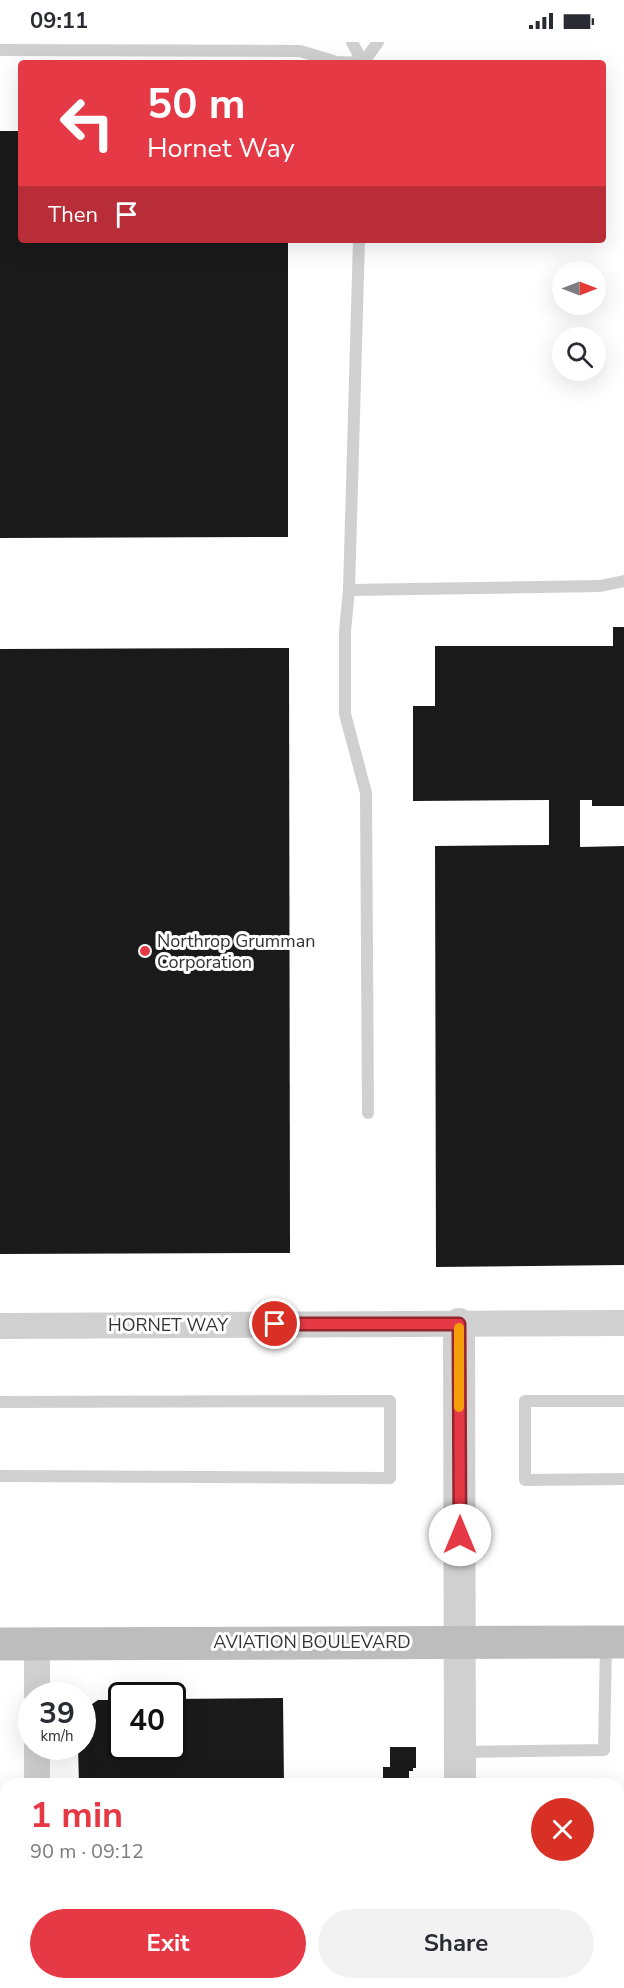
<!DOCTYPE html>
<html lang="en">
<head>
<meta charset="utf-8">
<style>
	:root { --surface:#fff; --page:#f2f2f3; --text:#2b2b33; --muted:#7c7c81; --accent:#e63946 }
	body { margin:0; font-family:"Nunito Sans",sans-serif; background:var(--page); color:var(--text); height:100vh; display:flex; flex-direction:column; font-size:22px; white-space:nowrap }
	* { box-sizing:border-box; margin:0 }
	p { font-size:20px; color:var(--muted) }
	.icon { flex:none; width:33px; height:33px; fill:none; stroke:currentColor; stroke-width:2; stroke-linecap:round; stroke-linejoin:round }
	.map { position:relative; flex:1; overflow:hidden }
	.side { position:absolute; left:0px; top:1736px; width:624px; height:212px; display:flex; flex-direction:column; background:var(--surface); border-radius:18px 18px 0 0; box-shadow:0 6px 24px #0002 }
	.side>* { flex:none }
	.top-card { position:absolute; left:18px; top:18px; width:588px; height:183px; border-radius:6px; box-shadow:0 6px 24px #0002; background:#e63946; color:#fff; overflow:hidden }
	.needle { width:39px; rotate:90deg }
	.fabs { position:absolute; left:552px; top:219px; display:grid; gap:12px }
	.fabs a { display:grid; place-items:center; width:54px; height:54px; border-radius:50%; background:var(--surface); box-shadow:0 6px 24px #0002; font-size:30px }
	.speed { position:absolute; left:18px; top:1640px; display:flex; gap:12px; font-size:30px; font-weight:700; text-align:center }
	.speed>* { display:grid; place-content:center; width:78px; height:78px; border-radius:50%; background:var(--surface); box-shadow:0 6px 24px #0002; line-height:1 }
	.speed small { font-size:15px; font-weight:400 }
	.speed .limit { border:3px solid #111; border-radius:9px; background:#fff; color:#111 }
	.pin { position:absolute; display:grid; place-items:center; width:51px; height:51px; color:#fff; margin:-26px; border:3px solid #fff; border-radius:50%; box-shadow:0 2px 6px #0007 }
	.me { position:absolute; width:66px; margin:-33px; rotate:0deg; stroke-linejoin:round; filter:drop-shadow(0 0 4px #0008) }
	.turn { display:flex; align-items:center; gap:21px; height:126px; padding:0 30px; font-size:27px }
	.turn .icon { width:78px; height:78px; stroke-width:2.5 }
	.turn b { display:block; font-size:42px; line-height:51px }
	.then { display:flex; align-items:center; height:57px; padding:0 30px; background:#0003; gap:12px; font-size:22px }
	.round { display:grid; place-items:center; flex:none; width:63px; height:63px; border-radius:32px; background:var(--page) }
	.overview { display:flex; align-items:center; justify-content:space-between; height:102px; padding:0 30px }
	h1 { font-size:36px; font-weight:700; line-height:45px; color:var(--accent) }
	.action { display:flex; gap:12px; margin-top:auto; padding:12px 30px }
	.action a { flex:1; height:69px; border-radius:36px; background:var(--accent); color:#fff; font-size:24px; font-weight:700; line-height:69px; text-align:center }
	.action a+a { background:var(--page); color:var(--text) }
	.status { display:flex; justify-content:space-between; align-items:center; height:42px; padding:0 30px; background:var(--surface); direction:ltr }
	.status svg { height:16px; fill:currentColor }
	.map>svg:first-child { display:block }
	.building { fill:#1a1a1a }
	.lines { fill:none; stroke-linecap:round; stroke-linejoin:round }
	.service { stroke:#d0d0d0; stroke-width:12 }
	.minor { stroke:#d0d0d0; stroke-width:26 }
	.tertiary { stroke:#d0d0d0; stroke-width:32 }
	.secondary { stroke:#bdbdbd; stroke-width:33 }
	.route-casing { stroke:#96252e; stroke-width:15 }
	.route { stroke:#e63946; stroke-width:10 }
	.slow { stroke:#f59e0b; stroke-width:10 }
	.poi-dot { fill:#e63946; stroke:#fff; stroke-width:2 }
	.labels { text-anchor:middle; dominant-baseline:central; stroke-width:6; stroke-linejoin:round; paint-order:stroke }
	.poi-label { font-size:18px; fill:#333; stroke:#fff; text-anchor:start }
	.street-label { font-size:18px; fill:#333; stroke:#fff }
</style>
</head>
<body>
<div class="status"><b>09:11</b><svg viewBox="0 0 49 12"><path d="M0 12V9h3v3zM5 12V6h3v6zM10 12V3h3v9zM15 12V0h3v12zM26 1h20v11H26zM47 4h2v5h-2z"/></svg></div>
<div class="map">
<svg width="624" height="1946" viewBox="0 0 624 1946">
	<rect width="100%" height="100%" fill="#fff"/>
	<!-- building -->
	<g class="building">
		<polygon points="0,89 21,89 21,198 288,198 288,495 0,496"/>
		<polygon points="613,585 624,585 624,764 592,764 592,758 580,758 580,805 624,804 624,1223 436,1225 435,804 549,803 549,758 413,759 413,664 435,664 435,604 613,604"/>
		<polygon points="289,606 290,1211 0,1212 0,607"/>
		<polygon points="283,1656 284,1742 79,1742 78,1704 82,1704 82,1669 98,1658 122,1658 122,1704 172,1704 172,1657"/>
		<polygon points="390,1705 416,1705 416,1726 413,1726 413,1729 409,1729 409,1742 383,1742 383,1725 390,1725"/>
		<rect x="618" y="1753" width="5" height="62"/>
		<rect x="618" y="1827" width="6" height="27"/>
		<rect x="618" y="1880" width="6" height="26"/>
		<rect x="113" y="1941" width="53" height="5"/>
		<rect x="268" y="1941" width="34" height="5"/>
		<polygon points="350,1941 397,1941 397,1946 350,1945"/>
	</g>
	<g class="lines">
		<!-- service -->
		<g class="service">
			<polyline points="352,0 363,21 378,0"/>
			<polyline points="0,8 300,9 337,20 363,21"/>
			<polyline points="359,198 349,548 600,544 624,539"/>
			<polyline points="349,548 345,589 345,672 366,751 368,1071"/>
			<polyline points="624,1359 525,1359 525,1438 624,1437"/>
			<polyline points="0,1360 390,1359 390,1436 0,1434"/>
			<polyline points="461,1710 604,1708 606,1602"/>
		</g>
		<!-- minor -->
		<g class="minor">
			<polyline points="0,1284 624,1281"/>
			<polyline points="37,1602 37,1653"/>
			<polyline points="37,1704 37,1742"/>
			<polyline points="38,1941 38,1946"/>
		</g>
		<!-- tertiary -->
		<g class="tertiary">
			<polyline points="459,1282 460,1742"/>
			<polyline points="460,1946 460,1941"/>
		</g>
		<!-- secondary -->
		<polyline class="secondary" points="0,1602 624,1600"/>
	</g>
	<g class="lines">
		<defs>
			<polyline id="route" points="275,1282 459,1282 460,1493"/>
		</defs>
		<!-- route casing -->
		<use href="#route" class="route-casing"/>
		<!-- route -->
		<use href="#route" class="route"/>
		<!-- slow -->
		<polyline class="slow" points="459,1286 459,1365"/>
	</g>
	<!-- markers -->
	<circle class="poi-dot" cx="145" cy="909" r="6"/>
	<g class="labels">
		<!-- poi labels -->
		<g class="poi-label">
			<text x="157" y="899">Northrop Grumman<tspan x="157" dy="21">Corporation</tspan></text>
		</g>
		<!-- street labels -->
		<g class="street-label">
			<text x="168" y="1283">HORNET WAY</text>
			<text x="312" y="1600">AVIATION BOULEVARD</text>
		</g>
	</g>
</svg>
<div class="fabs">
<a><svg class="needle" viewBox="-14 -14 28 28"><path d="M0-13l5 13h-10z" fill="#e53935"/><path d="M0 13l5-13h-10z" fill="#7c7c81"/></svg></a>
<a><svg class="icon" aria-label="search" viewBox="0 0 24 24"><circle cx="10" cy="10" r="6"/><path d="M15 15l6 6"/></svg></a>
</div>
<div class="speed"><div>39<small>km/h</small></div><div class="limit">40</div></div>
<div class="pin" style="left:275px;top:1282px;background:#d93025"><svg class="icon" aria-label="arrive" viewBox="0 0 24 24"><path d="M6 21V4h12l-3 4 3 4H6"/></svg></div>
<svg class="me" style="left:460px;top:1493px" viewBox="-20 -20 40 40"><circle r="19" fill="#fff"/><path d="M0-13L10 11 0 6-10 11z" fill="#e63946"/></svg>
<div class="top-card">
<div class="turn"><svg class="icon" aria-label="left" viewBox="0 0 24 24"><path d="M17 20v-9H6M10 6l-5 5 5 5"/></svg><div><b>50 m</b>Hornet Way</div></div>
<div class="then">Then<svg class="icon" aria-label="arrive" viewBox="0 0 24 24"><path d="M6 21V4h12l-3 4 3 4H6"/></svg></div>
</div>
<section class="side">
<div class="overview"><div><h1>1 min</h1><p>90 m · 09:12</p></div><a class="round" style="background:#d93025;color:#fff"><svg class="icon" aria-label="close" viewBox="0 0 24 24"><path d="M6 6l12 12M18 6L6 18"/></svg></a></div>
<div class="action"><a>Exit</a><a>Share</a></div>
</section>
</div>
</body>
</html>
